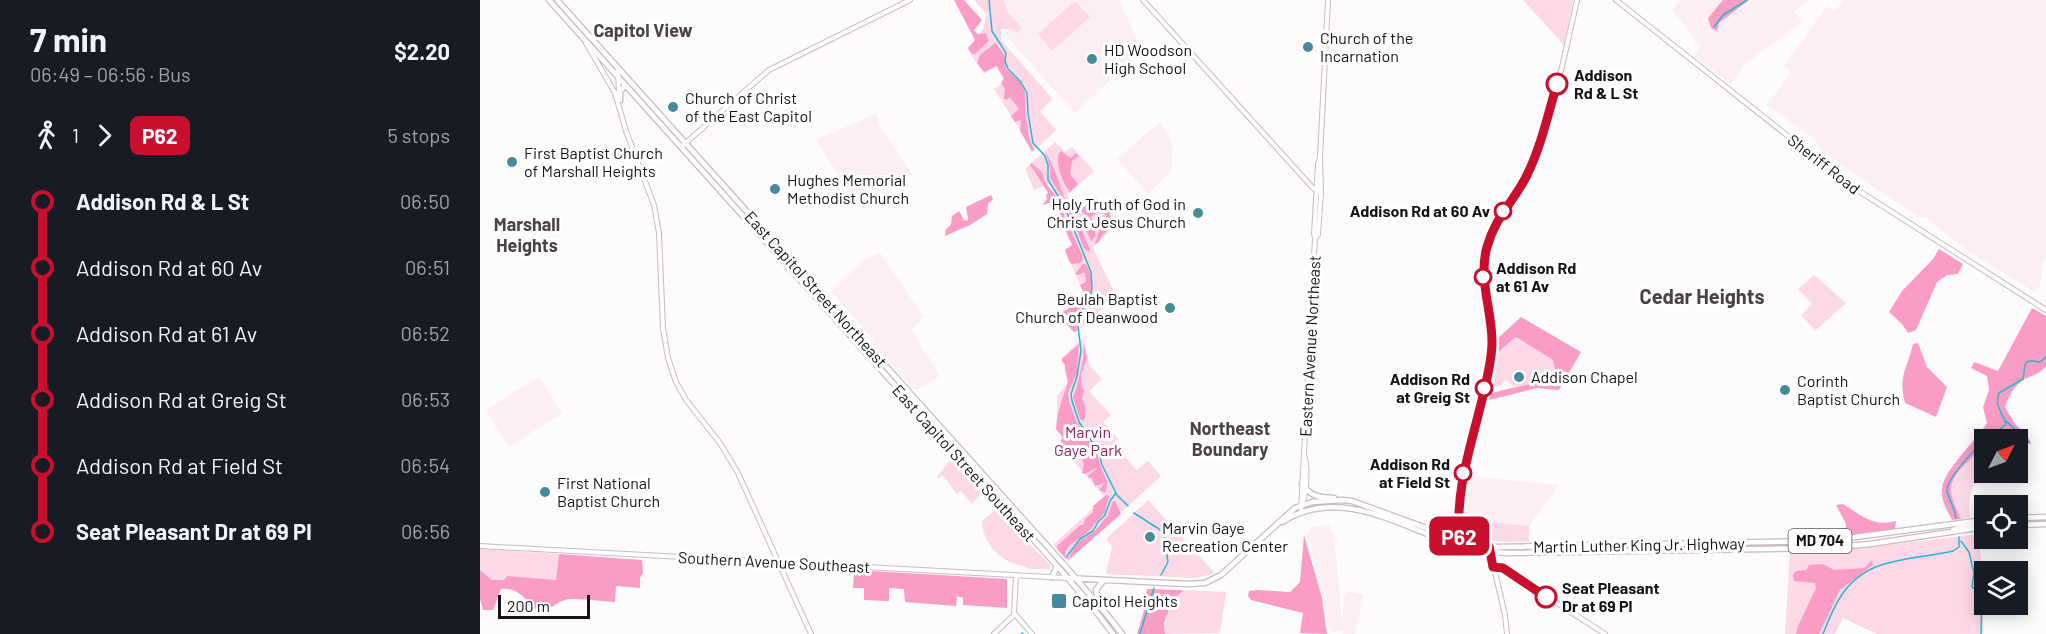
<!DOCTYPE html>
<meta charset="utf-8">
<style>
body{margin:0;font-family:Barlow,sans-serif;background:#242831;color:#f1f3f6;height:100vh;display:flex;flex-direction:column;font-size:22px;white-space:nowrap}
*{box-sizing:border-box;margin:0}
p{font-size:20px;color:#9ea1a6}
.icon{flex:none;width:33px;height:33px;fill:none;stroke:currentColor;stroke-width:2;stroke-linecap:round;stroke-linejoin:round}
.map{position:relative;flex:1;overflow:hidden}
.side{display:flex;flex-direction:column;background:#171b24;width:480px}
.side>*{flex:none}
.badge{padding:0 12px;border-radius:9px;font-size:21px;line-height:39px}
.needle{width:39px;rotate:48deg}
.tools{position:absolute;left:1494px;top:429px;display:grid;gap:12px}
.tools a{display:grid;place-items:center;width:54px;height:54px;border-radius:0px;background:#171b24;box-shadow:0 3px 15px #0003;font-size:30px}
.scale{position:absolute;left:18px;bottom:15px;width:92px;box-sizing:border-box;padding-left:6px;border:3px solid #171214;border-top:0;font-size:16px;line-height:21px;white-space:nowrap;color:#171214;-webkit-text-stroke:4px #fff;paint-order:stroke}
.map>.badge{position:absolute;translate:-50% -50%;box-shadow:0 0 0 3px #fff}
.legs{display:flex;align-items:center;gap:9px;height:66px;padding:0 30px;font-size:20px}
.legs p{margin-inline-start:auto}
.summary{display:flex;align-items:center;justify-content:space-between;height:102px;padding:0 30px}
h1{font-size:33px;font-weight:700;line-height:45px}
ul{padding:0 30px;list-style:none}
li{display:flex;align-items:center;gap:21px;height:66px;font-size:22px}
li i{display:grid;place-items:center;width:9px;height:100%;margin:0 8px;background:currentColor}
li i::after{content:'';width:15px;height:15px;margin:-8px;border:4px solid;border-radius:50%;background:#171b24}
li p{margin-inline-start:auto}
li:first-child i{background:linear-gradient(#0000 50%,currentColor 0)}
li:last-child i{background:linear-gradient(currentColor 50%,#0000 0)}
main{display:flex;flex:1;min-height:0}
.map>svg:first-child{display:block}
</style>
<main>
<section class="side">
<div class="summary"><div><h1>7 min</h1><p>06:49 – 06:56 · Bus</p></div><b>$2.20</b></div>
<div class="legs"><svg class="icon" aria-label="walk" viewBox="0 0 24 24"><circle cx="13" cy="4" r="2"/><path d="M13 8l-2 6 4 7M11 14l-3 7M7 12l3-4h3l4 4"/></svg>1<svg class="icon" aria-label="forward" viewBox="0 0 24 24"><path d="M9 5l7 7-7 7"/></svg><b class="badge" style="background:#c8102e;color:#fff">P62</b><p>5 stops</p></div>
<ul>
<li><i style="color:#c8102e"></i><b>Addison Rd &amp; L St</b><p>06:50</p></li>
<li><i style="color:#c8102e"></i><span>Addison Rd at 60 Av</span><p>06:51</p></li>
<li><i style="color:#c8102e"></i><span>Addison Rd at 61 Av</span><p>06:52</p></li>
<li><i style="color:#c8102e"></i><span>Addison Rd at Greig St</span><p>06:53</p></li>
<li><i style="color:#c8102e"></i><span>Addison Rd at Field St</span><p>06:54</p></li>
<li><i style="color:#c8102e"></i><b>Seat Pleasant Dr at 69 Pl</b><p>06:56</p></li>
</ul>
</section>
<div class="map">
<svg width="1566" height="634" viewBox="0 0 1566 634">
<rect width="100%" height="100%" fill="#fefbfc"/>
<!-- built -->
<path fill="#fceef3" d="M524,0H639L662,51L595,113L528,38L525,29H530Z
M1202,0H1243L1229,18L1239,23L1269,0H1329L1314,11L1322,22L1265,64L1251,84L1213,55L1221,47L1192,9Z
M1364,0H1566V258L1562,264V278L1559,287L1554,292L1486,250L1445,217H1440L1406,196L1341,151L1335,139L1287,105L1311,72L1304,66L1347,6L1355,11Z
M395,114L403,131L432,174L376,202L336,140Z
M680,122L693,146L691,171L668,194L637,159Z
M400,253L444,317L431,330L460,376L441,388L433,389L392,343L394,340L351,291L384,260Z
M59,377L82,413L29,447L6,410Z
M990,476L1035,481L1079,485L1049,526L1011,522L1008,541L1000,540L986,537L982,532L984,491L986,479Z
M849,525L852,532L856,555L862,624L865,595L868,591L884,595L875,634H863L862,630L853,632L848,625L839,576L827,534L832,527Z"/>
<!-- green -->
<path fill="#fdd8e7" d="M494,0H524L527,11L542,28L537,33L530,29H521V40L571,97L572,100L560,111L576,130L553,152H551L543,134L514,89L525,82L516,66L504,74L487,48C500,39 505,29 506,14Z
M1043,0H1093L1084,45Z
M595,1L610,17L572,51L558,34Z
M575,142L585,152L592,147L614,171L587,196L606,215L619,205L636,224L613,248L636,296L595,333L578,315L606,297L587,255L599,249L569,184L554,190L545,169Z
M1334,275L1366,303L1335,331L1321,315L1332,304L1318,289Z
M1036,337L1073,360L1076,374L1072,379L1050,385L1033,386L1026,380L1021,385L1009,388L1017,353Z
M603,338L610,366L622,379L609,391L631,415L623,422L638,439L633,444L657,470L668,461L681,476L588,561L573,545L625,497L587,454L577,424V396L590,380L589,366L581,358Z
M1504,447V469C1492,482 1487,499 1490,517L1481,519C1478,511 1472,501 1471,492C1469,474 1493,458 1504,447Z
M473,456L504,490L492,504L481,491L477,494L462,475L459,479L457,477Z
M668,500L734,572L733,574L715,578L626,574L632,546L626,539Z
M515,510L559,554H560L571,566L570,569H548L547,567C522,563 504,547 502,521Z
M1011,522L1049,526V542L1008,541Z
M1498,534L1504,582L1503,634H1397L1363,618L1355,634H1305L1310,552L1391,547Z
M0,549L79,554L76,580L27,576L24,580H12L0,570Z
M701,590L746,592L740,633L685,634C685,622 686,612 692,601C695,596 700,596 703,591Z"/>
<!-- forest -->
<path fill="#f99dc6" d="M474,0H484L502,20L494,30L498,34L506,33L509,41L495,54H492L488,48L495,40Z
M1243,0H1269L1239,23L1237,31L1231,28L1228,18Z
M515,43L524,54L526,69L540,82L545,92V113L549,137L554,150L552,151L540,131L541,120L535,122L531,116L539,109L530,97L526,100L524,98L525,89L521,83L524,78L517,66L504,72L497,63L500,55Z
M565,150L577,176L584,197L594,212L610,249L609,252L604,248L585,202L570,178V167Z
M581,151L591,158L596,153L599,156L592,161L590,174L598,184L590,192C583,183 575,165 579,153Z
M551,163L562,172L565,182L575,195L602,255L603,260L600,263L592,264L589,261L585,250L592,245L584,227L586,220L580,222L578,217L580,214L579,209L571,207L574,202L562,205L567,199L566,195L568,193C562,183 557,174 550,165Z
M511,195L513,199L508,204L507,214L490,225L465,236L466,229L471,225L472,216L479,211L484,220L487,221L488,218L486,207Z
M612,197H615L623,203L626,202C629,211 635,222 627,231C623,235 621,236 619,242L615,244L619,231L617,225L625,220L626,216L622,210L611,217L616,236L611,241L603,223L605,214L598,209L604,207Z
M1459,249L1483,264L1478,274L1467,275L1457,282L1436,330L1428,333L1422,324L1409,312L1422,291L1453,259Z
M603,264H606C617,285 610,299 595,315L597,331L594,332L580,317L583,312L606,297L600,285L606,282L605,272L598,275L595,274Z
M1552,308L1566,316V366C1560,374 1553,375 1545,379C1534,385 1529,396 1525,407L1535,424L1547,435L1550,441L1547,445L1530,433L1517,439L1504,440V447C1493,458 1469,474 1471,492C1472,501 1478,511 1481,519L1472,520C1467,510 1461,501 1462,489C1463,470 1497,440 1507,423L1503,407L1509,390L1507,376L1491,368L1494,362L1518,371Z
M1041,317L1101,352L1079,390L1057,388L1009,400V394C1030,387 1051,385 1072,379L1076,374L1073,360L1036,337L1017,353L1016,340Z
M1438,343L1447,367L1467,387L1456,417L1425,403C1418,375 1427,370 1433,344Z
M599,344L597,372L588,393L589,401L596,421L617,452L621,467L627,482L626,492H623L619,490L625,483L615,486L612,478L607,477L618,467L605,474L602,473L604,464L599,452L582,451L581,440L583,437L576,429C577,412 582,400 587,385C589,378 584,371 585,365L581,360Z
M604,344L607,358L601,374L602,388L604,390L602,399C606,405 607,416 603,421L600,419L593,397L596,390L603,360Z
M626,495L629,496L625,512L608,532L590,545L585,552V556L589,557L594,548L601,540L614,532L628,515L633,501H635L641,514L592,557L586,559L577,549V546L599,526L604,524L605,519L613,512V506Z
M1363,504C1383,516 1392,527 1416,521L1415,529L1359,536L1358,529L1366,528V524L1356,505Z
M824,535L842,598L847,634L820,633L823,613L771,600L768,596L769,591L777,590L810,592L820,582Z
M79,554L162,560L163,573L160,578V588L136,586L135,602C125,602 94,597 85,600C70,604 71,617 49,606C46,595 33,587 21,589L13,610H3L0,599V570L12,580H24L27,576L76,580Z
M1391,561L1394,564L1360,590L1339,634H1316L1318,626L1336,588L1335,583L1314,581L1313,574L1316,571L1326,570L1329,565L1343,564L1354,570L1384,568Z
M374,570L527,579V608L483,605V598L477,596L476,606L425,602L424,589L409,588V601L384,600V588H373Z
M667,589L701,590L703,591L692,601L684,623L685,634H657L663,614Z"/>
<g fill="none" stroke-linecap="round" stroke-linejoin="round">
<!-- stream -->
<path stroke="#29b7d4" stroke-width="1.5" d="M509,0L512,31L526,53L525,61L528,69L541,82L547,93L548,113L553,143L565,156L568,165V180L584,205L611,272L612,287L610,299L597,317L601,351L597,376L591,394L592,401L599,422L619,452L622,465L637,495L648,506
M1234,27L1243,15L1267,0
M1526,421L1550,443
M1508,440L1526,424C1523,412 1514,407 1519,393L1543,379C1546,365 1541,358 1560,362L1566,357
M654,513L679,529L684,535L688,562L681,575
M1476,518C1475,508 1469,500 1467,491C1466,480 1495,448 1504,442
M1481,541L1489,552L1494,573L1492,587L1502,593L1501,634
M587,556L600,539L613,531L618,522L625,515L630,501L636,493
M541,634L543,633
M660,634L674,588
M1343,634C1348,621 1353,608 1361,596C1388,555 1431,561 1473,551L1479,547V537"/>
<defs>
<path id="secondary" d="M663,0L833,188L841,193
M1136,0L1371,186L1566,310
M106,43L135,93L146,131L174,205L179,233L183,328L188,358L196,382L206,400L240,443L258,473L331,634
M138,69L139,97
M201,147L289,70L430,0
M835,238L838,235L841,193L840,158
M821,505C827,497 828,465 824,455
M821,512L835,238L834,234L838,164L840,157L848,0
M977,545L978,505L981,482L1011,358L1012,337L1003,282L1006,249L1019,217L1041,187L1051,166L1082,67L1097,0
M0,546L587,578
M1009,546L1025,615L1027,634
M1013,567L1023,568L1125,634
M536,575L534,613L552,634
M514,634L535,614"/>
<path id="primary" d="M69,0L571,559L611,605L633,634
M77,0L587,568L628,616L642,634
M140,100V92L145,85
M822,484C831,497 839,497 854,498
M1538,518L1566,517
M802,522C860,485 921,527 977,545C993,550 1010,552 1027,553L1343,548L1390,544L1504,527
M1538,525L1566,524
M1473,530L1480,528L1504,524
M572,577L576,569V565
M587,578L707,584L725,583L741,575L815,508L832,502L863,500L872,501L971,537L1016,547L1345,541L1504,520
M618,602L616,590L623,581"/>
</defs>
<!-- secondary casing -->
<use href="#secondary" stroke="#cabbc1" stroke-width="6"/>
<!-- primary casing -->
<use href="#primary" stroke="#cabbc1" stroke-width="7"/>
<!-- secondary -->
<use href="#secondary" stroke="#fff" stroke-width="4"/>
<!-- primary -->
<use href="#primary" stroke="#fff" stroke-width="4.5"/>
</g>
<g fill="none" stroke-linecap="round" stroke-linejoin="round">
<defs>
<path id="line-1" d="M1066,597L1023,568L1013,567L1009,546L979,539C976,488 990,449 1002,400C1006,381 1012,362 1012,342C1012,309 998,280 1007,247C1016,215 1034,202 1047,175C1061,147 1068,114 1077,84"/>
</defs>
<!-- line-1 casing -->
<use href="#line-1" stroke="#fff" stroke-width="14"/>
<!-- line-1 -->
<use href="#line-1" stroke="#c8102e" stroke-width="9"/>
</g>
<!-- markers -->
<g fill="#478a9a" stroke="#fff" stroke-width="2">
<circle cx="828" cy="47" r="6"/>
<circle cx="612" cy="59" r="6"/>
<circle cx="193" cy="107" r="6"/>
<circle cx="32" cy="162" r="6"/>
<circle cx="295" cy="189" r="6"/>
<circle cx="718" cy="213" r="6"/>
<circle cx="690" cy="308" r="6"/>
<circle cx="1039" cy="377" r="6"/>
<circle cx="1305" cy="390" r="6"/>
<circle cx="65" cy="492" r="6"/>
<circle cx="670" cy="537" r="6"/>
<rect x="571" y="593" width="16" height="16" rx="3"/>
</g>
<g fill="#fff" stroke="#c8102e" stroke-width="3">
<circle cx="1077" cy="84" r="10"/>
<circle cx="1023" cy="211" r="8"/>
<circle cx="1003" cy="277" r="8"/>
<circle cx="1004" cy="388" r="8"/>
<circle cx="983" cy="473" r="8"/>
<circle cx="1066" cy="597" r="10"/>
</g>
<g text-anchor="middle" stroke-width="6" stroke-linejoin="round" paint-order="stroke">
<!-- shield labels -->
<rect fill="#fff" stroke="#5d595a" stroke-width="1.5" x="1308.5" y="529" width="63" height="24" rx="4.5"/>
<g font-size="15" font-weight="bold" fill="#171214">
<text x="1340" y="546">MD 704</text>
</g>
<!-- poi labels -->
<g font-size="16" fill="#171214" stroke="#fff" text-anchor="start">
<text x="840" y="44">Church of the<tspan x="840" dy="18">Incarnation</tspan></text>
<text x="624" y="56">HD Woodson<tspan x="624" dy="18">High School</tspan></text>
<text x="205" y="104">Church of Christ<tspan x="205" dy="18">of the East Capitol</tspan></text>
<text x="44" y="159">First Baptist Church<tspan x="44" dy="18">of Marshall Heights</tspan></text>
<text x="307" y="186">Hughes Memorial<tspan x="307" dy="18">Methodist Church</tspan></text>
<text x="706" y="210" text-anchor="end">Holy Truth of God in<tspan x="706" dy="18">Christ Jesus Church</tspan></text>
<text x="678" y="305" text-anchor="end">Beulah Baptist<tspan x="678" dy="18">Church of Deanwood</tspan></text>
<text x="1051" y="383">Addison Chapel</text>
<text x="1317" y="387">Corinth<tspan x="1317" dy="18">Baptist Church</tspan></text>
<text x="77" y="489">First National<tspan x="77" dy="18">Baptist Church</tspan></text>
<text x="682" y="534">Marvin Gaye<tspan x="682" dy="18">Recreation Center</tspan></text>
<text x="592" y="607">Capitol Heights</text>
</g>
<!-- stop labels -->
<g font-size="16" font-weight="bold" fill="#171214" stroke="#fff" text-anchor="start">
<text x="1094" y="81">Addison<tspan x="1094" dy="18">Rd &amp; L St</tspan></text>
<text x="1010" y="217" text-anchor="end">Addison Rd at 60 Av</text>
<text x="1016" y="274">Addison Rd<tspan x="1016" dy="18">at 61 Av</tspan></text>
<text x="990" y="385" text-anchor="end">Addison Rd<tspan x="990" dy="18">at Greig St</tspan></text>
<text x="970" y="470" text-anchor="end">Addison Rd<tspan x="970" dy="18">at Field St</tspan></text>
<text x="1082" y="594">Seat Pleasant<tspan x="1082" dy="18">Dr at 69 Pl</tspan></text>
</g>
<!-- street labels -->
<g font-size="16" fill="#171214" stroke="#fff">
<text transform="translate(1344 164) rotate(38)" y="6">Sheriff Road</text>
<text transform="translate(336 289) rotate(48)" y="6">East Capitol Street Northeast</text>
<text transform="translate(830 346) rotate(-87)" y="6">Eastern Avenue Northeast</text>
<text transform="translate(484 463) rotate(48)" y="6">East Capitol Street Southeast</text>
<text transform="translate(1159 545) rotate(-1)" y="6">Martin Luther King Jr. Highway</text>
<text transform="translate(294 562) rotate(3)" y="6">Southern Avenue Southeast</text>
</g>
<!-- park labels -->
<g font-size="16" fill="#8b225b" stroke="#fff">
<text x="608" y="438">Marvin<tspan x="608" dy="18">Gaye Park</tspan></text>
</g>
<!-- neighbourhood labels -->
<g font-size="18" font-weight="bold" fill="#4e4146" stroke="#fff">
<text x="163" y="37">Capitol View</text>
<text x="47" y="231">Marshall<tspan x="47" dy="21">Heights</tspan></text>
<text x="750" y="435">Northeast<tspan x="750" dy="21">Boundary</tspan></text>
</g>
<!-- quarter labels -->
<g font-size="20" font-weight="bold" fill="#4e4146" stroke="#fff">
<text x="1222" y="304">Cedar Heights</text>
</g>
</g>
</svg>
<div class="tools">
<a><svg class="needle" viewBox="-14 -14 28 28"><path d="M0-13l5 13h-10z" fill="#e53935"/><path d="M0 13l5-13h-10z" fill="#9ea1a6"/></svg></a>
<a><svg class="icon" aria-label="locate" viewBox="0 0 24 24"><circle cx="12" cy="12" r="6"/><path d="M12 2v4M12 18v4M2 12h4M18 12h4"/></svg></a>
<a><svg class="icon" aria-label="layers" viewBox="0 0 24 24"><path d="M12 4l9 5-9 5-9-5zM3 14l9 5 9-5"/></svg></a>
</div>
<div class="scale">200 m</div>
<b class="badge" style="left:979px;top:536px;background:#c8102e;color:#fff">P62</b>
</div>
</main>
